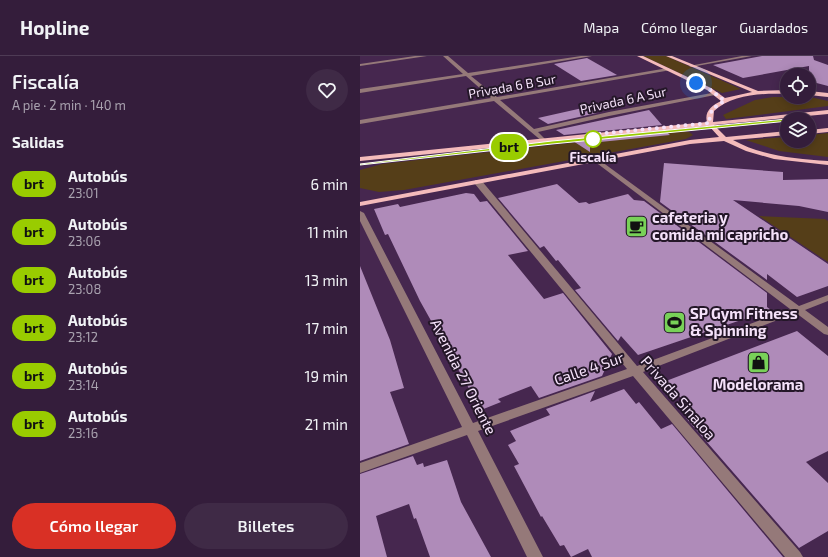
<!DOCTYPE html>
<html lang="es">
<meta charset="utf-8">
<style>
body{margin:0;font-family:"Exo 2",sans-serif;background:#3f2a46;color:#f1f3f6;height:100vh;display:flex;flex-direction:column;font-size:15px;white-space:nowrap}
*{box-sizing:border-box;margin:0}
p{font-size:13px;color:#a9a2af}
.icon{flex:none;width:22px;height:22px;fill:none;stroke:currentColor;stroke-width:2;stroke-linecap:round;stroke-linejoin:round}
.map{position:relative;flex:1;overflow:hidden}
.panel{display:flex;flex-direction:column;background:#341d3b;width:360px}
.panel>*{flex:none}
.badge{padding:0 8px;border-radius:13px;font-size:14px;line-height:26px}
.fabs{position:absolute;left:420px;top:12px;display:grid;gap:8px}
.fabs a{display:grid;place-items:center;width:36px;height:36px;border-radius:50%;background:#341d3b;box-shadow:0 2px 10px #0003,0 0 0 1px #4e3b55;font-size:20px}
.you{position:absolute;width:20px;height:20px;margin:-10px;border:3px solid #fff;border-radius:50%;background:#1a73e8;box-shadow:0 0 0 6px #1a73e833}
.map>.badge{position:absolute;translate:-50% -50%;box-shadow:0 0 0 2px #fff}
h2{padding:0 12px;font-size:15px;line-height:36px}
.round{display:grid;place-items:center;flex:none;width:42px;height:42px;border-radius:21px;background:#3f2a46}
.summary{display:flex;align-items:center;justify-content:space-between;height:68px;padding:0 12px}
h1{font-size:19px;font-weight:600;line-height:30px}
.action{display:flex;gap:8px;margin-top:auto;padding:8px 12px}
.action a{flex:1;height:46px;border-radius:24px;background:#d93025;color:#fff;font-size:16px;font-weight:600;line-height:46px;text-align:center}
.action a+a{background:#3f2a46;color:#f1f3f6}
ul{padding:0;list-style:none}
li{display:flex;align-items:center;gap:12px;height:48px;padding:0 12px}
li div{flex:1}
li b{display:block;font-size:15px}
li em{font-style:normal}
li .badge{min-width:44px;font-weight:700;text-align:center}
header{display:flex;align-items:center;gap:24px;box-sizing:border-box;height:56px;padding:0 20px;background:#341d3b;border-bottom:1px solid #4e3b55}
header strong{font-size:19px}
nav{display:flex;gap:22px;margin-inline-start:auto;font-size:14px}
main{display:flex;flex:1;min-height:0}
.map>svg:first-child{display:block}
</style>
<header>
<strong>Hopline</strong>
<nav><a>Mapa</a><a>Cómo llegar</a><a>Guardados</a></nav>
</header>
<main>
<section class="panel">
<div class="summary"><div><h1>Fiscalía</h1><p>A pie · 2 min · 140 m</p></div><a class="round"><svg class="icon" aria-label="heart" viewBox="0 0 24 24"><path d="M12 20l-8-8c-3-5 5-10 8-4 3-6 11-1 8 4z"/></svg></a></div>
<h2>Salidas</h2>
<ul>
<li><span class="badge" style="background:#9c0;color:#111">brt</span><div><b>Autobús</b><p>23:01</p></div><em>6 min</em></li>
<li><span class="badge" style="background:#9c0;color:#111">brt</span><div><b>Autobús</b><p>23:06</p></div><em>11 min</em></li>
<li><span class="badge" style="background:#9c0;color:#111">brt</span><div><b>Autobús</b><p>23:08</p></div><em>13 min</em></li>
<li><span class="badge" style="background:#9c0;color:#111">brt</span><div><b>Autobús</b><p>23:12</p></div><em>17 min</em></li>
<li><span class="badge" style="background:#9c0;color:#111">brt</span><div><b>Autobús</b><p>23:14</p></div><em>19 min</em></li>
<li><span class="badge" style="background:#9c0;color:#111">brt</span><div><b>Autobús</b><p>23:16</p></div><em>21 min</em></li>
</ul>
<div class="action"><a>Cómo llegar</a><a>Billetes</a></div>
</section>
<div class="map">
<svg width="468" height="501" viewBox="0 0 468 501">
<rect width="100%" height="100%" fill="#46274f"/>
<!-- green -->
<path fill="#553e18" d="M283,0H306L381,33L362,37Z
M413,41H450L468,45V50L366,63L363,59L395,44Z
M320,75L329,76L333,79L326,83L44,134L19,136L0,132V114L22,108Z
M468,77V101L419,95L386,84L427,81V85H449V79Z
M399,160L465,163L468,165V206Z"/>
<!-- building -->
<path fill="#af8bb9" d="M402,0H453L454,4L468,9V30L449,25V10L383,22L353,9Z
M227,2L257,19L221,25L194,8Z
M227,51L237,57L188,68L178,62Z
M289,54L302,69L204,79L196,74Z
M307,76L310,79L230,87V96L213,85Z
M304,107L423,116V124L468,123V156L439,150L373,144L468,208V230L437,241L407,218V224L300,146Z
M197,128L219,147L226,146L229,148L268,138L274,144L284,145L407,237V251L411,254L278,299L261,280L258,285L215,234L221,232L198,204L196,205L184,190L180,192L138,142Z
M106,137L114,138L120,146L127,145L168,195L148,199L184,243L203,237L252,298L242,320L179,342L171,330L138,343L141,346L121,354L60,245L28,178L25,179L14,153L38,148L40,151Z
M0,210L30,284L44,332L30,336L49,388L0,405Z
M437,275L468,300V395L446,406L468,427V475L439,492L326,362L335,358L306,325Z
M264,333L276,348L279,346L301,373L312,368L423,501H232L228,493L211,501L204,489L200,490L182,460L181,461L154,410L159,408L148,389L156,385L150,375L190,359L186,353L235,335L230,346Z
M53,400L57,409L63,407L64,411L87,404L101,446L131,501H70L56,462L54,463L49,448L16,460L27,501H0V418Z"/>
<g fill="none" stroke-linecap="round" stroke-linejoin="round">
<!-- minor -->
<path fill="#957979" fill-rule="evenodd" d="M55,0H67L0,10V8Z
M83,0H88L108,17L221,0H232L111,20L137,41L308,12L311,14L140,44L174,73L249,56L357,36L360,38L249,60L178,76L186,84L183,86L134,45L0,68V64L131,42L106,20L0,37V33L103,18Z
M382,0H392L331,11L329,10Z
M234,103H238L439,250L468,239V245L445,254L468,271V279L464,278L436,257L283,316L440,496L443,501H425L273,320L118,375L183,501H167L107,379L0,417V407L102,371L0,165V155L4,157L113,367L267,313L115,128V124H121L277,310L430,253L234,105Z"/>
<!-- major -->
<path fill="#f4bbbb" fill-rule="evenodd" d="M277,0H283L351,32L365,42L392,36L306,0H312L398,35L427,34V38C403,37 372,38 354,55L353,66L468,54V58L354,69L366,81L427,75V79L373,84C402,100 435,103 468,105V109L414,103L386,95L364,85L330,88L0,150V146L330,84L359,81L349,70L0,105V101L347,66C344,56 352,49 361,45L347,34Z
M449,35L468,37V41L449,39Z
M468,72V76L449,78V74Z"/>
</g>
<!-- line -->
<path fill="#9c0" stroke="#fff" d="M427,63L429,65L192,88L0,109V108L192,85Z"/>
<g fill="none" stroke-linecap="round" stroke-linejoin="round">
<!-- walk -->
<path stroke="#f5e2fa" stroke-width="4" stroke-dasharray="0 7.2" d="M233,83L226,79L350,67C348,55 355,50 365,45L349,33L336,27"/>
</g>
<!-- icons -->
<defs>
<symbol id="cafe-square" viewBox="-11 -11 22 22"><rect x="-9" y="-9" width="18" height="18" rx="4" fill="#78d158" stroke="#241728"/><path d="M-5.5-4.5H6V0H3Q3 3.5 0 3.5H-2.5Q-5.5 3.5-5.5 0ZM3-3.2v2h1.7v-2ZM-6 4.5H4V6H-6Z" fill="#111"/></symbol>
<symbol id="stadium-square" viewBox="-11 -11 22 22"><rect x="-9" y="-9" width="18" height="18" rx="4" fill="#78d158" stroke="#241728"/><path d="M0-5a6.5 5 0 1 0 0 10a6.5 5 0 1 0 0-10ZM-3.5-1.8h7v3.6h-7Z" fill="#111"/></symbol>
<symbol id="shop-square" viewBox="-11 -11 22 22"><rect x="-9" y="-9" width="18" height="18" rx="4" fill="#78d158" stroke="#241728"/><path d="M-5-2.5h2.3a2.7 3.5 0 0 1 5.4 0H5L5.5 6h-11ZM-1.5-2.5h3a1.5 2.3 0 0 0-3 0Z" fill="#111"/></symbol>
</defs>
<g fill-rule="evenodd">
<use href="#cafe-square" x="264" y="158" width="25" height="25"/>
<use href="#stadium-square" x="302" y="254" width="25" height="25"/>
<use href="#shop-square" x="386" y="294" width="25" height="25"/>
</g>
<!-- markers -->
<circle fill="#fff" stroke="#9c0" stroke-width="2" cx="233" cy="83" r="8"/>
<g text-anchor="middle" stroke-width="4" stroke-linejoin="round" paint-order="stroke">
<!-- far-street labels -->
<g font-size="13" fill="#f5e2fa" stroke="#241728">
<text transform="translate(152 30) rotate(-10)" y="5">Privada 6 B Sur</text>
<text transform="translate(263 44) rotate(-12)" y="5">Privada 6 A Sur</text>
</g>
<!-- far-stop labels -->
<g font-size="13" font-weight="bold" fill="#f5e2fa" stroke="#241728">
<text x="233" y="106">Fiscalía</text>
</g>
<!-- poi labels -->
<g font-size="15" font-weight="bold" fill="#f5e2fa" stroke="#241728" text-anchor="start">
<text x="292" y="167">cafeteria y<tspan x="292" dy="17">comida mi capricho</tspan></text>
<text x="330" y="263">SP Gym Fitness<tspan x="330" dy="17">&amp; Spinning</tspan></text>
<text x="398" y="334" text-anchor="middle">Modelorama</text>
</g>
<!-- street labels -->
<g font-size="15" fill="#f5e2fa" stroke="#241728">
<text transform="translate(229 313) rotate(-19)" y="5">Calle 4 Sur</text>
<text transform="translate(103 321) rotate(63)" y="5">Avenida 27 Oriente</text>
<text transform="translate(318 342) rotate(49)" y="5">Privada Sinaloa</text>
</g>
</g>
</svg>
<div class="fabs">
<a><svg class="icon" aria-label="locate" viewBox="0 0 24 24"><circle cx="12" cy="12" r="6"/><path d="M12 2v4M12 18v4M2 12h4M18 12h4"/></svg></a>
<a><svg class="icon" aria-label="layers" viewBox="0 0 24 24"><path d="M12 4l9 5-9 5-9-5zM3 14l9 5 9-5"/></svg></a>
</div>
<div class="you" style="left:336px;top:27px"></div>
<b class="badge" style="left:149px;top:91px;background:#9c0;color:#111">brt</b>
</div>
</main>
